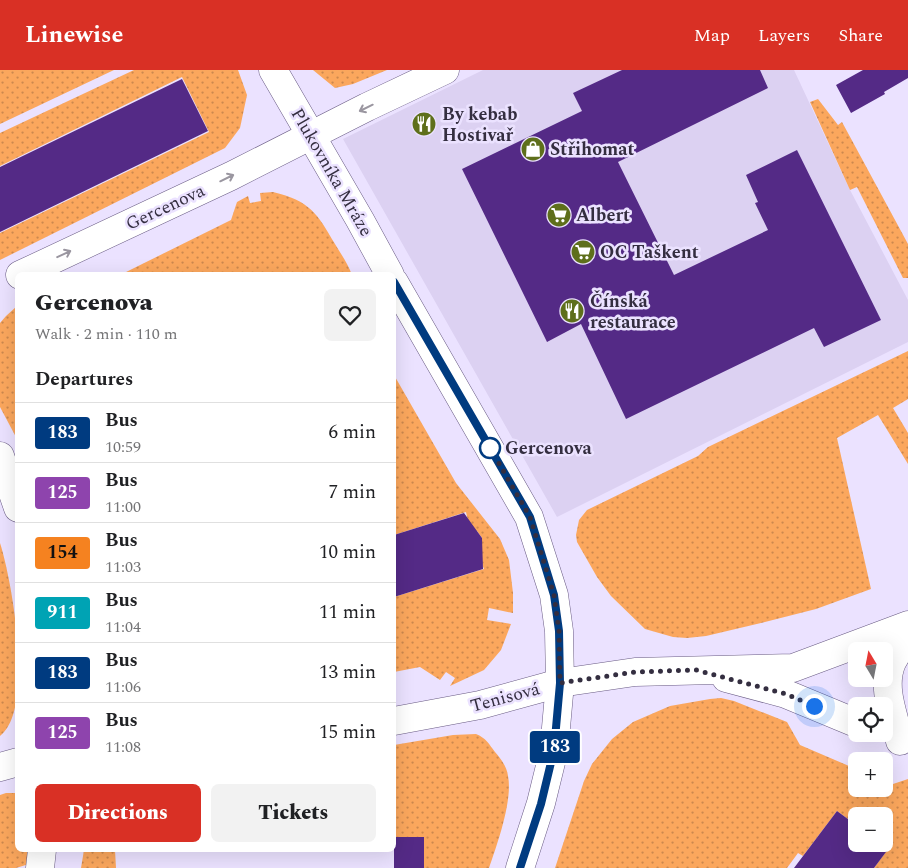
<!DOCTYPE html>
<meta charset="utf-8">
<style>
body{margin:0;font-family:Spectral,serif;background:#f2f2f2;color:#202124;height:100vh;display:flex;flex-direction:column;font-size:19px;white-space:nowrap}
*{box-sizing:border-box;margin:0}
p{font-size:16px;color:#757577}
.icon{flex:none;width:28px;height:28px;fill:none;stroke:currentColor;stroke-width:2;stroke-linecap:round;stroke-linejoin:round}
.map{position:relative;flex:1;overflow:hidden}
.drawer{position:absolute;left:15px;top:202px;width:381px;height:580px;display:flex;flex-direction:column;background:#fff;border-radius:8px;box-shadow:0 5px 20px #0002}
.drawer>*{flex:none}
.badge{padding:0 10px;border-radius:4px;font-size:18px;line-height:32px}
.needle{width:32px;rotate:350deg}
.controls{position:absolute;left:848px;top:572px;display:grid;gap:10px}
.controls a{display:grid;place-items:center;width:45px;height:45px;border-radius:8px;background:#fff;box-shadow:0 5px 20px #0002;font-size:25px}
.you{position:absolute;width:25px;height:25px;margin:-12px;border:4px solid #fff;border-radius:50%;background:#1a73e8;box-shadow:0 0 0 8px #1a73e833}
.map>.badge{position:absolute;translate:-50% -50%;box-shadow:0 0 0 2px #fff}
h2{padding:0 20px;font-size:19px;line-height:45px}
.round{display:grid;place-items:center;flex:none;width:52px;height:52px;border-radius:8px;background:#f2f2f2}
.summary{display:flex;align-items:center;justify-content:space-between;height:85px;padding:0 20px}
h1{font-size:24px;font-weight:800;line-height:38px}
.primary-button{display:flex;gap:10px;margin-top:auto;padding:10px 20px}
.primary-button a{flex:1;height:58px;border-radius:8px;background:#d93025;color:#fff;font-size:20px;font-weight:800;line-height:58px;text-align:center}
.primary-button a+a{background:#f2f2f2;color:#202124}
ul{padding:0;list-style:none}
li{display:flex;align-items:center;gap:15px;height:60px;padding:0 20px;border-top:1px solid #e0e0e0}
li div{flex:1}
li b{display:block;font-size:19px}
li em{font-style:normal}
li .badge{min-width:55px;font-weight:700;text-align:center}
header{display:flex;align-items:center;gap:30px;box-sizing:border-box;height:70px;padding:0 25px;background:#d93025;color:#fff}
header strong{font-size:24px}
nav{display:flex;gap:28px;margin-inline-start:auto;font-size:18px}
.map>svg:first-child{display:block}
</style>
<header>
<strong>Linewise</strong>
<nav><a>Map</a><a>Layers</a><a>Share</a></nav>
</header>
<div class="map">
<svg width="908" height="798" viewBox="0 0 908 798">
<defs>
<pattern id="grass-dots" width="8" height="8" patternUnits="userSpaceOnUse" patternTransform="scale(1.25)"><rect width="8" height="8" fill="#fba75d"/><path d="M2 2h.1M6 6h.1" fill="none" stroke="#cc884e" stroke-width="1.8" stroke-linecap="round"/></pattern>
</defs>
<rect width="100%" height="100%" fill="#ebe2ff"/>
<!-- built -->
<path fill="#dcd1f2" d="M483,0H794L850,120L908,230V272L557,447L343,69Z"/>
<!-- grass -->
<path fill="url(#grass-dots)" d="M0,0H114L0,54Z
M134,0H238L247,25L240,58L225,78L0,190V163L209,62L182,7L0,96V63Z
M313,0H387L353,14L335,18Z
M818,29L838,55L842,52L908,174V208H903L857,117L850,120L810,32Z
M273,122C310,131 317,143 335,174C341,184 348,194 352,205H120L231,150L237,132L248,126L250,133L261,131L260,123Z
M17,236V369L0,337V253L6,246Z
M908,281V329L893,338L908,363V394L878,345L837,368L871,519L816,539L761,553L706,566L687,568L673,567L645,559L611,526L597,507L577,472L576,465L579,450L587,440L698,386L708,377Z
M394,305L456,413L500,469L509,490L513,523V543L489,538L487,550L511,554L501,580L484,600L450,616L455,608L446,602L440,610L420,597L394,602V527L484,499L476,479L482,476V468L477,461L471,464L466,442L394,465Z
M0,473C12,510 35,640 0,666Z
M721,628L734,631L787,652L800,675L856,699V719H884V710L893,714L908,709V798H874L888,779L881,774H884V746H856V755L837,741L803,786L798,783L787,798H555L584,711L592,694L612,669L633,652L670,636L710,629Z
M476,664C486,668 489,674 495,682C501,689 507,697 508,706C513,730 497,775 489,798H424V767H394V675L453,665Z
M6,723H17L18,780H55V786L16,798H0V725Z
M84,780H115L116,798H81Z"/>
<!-- building -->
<path fill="#542a86" d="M622,0H760L768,18L618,92L674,205L768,160L755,133L758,132L746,105L797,80L881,250L824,277L814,258L626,349L581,254L547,272L462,99L582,41L573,23Z
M863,0H908V8L884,22L885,24L851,43L836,15Z
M182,9L208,61L0,162V97Z
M464,443L482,468L483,499L394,527V465Z
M837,741L856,755V774H892L874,798H794Z
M394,767H424V798H394Z"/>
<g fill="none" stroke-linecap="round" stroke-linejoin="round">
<defs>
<path id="minor" d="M20,205L231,106L367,37L445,0
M0,386L18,438
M726,608L786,624L856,653
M394,651L480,635L560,613L635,602L793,598L908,555
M900,671C894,646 881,617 892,592C897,583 903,574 908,564
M0,697L18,692
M40,798L42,780"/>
<path id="tertiary" d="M273,0L360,150L390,205
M394,212L529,447L554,525L559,561L560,613L554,680L541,733L520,798"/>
</defs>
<!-- minor casing -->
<use href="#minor" stroke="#695b84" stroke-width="29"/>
<!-- tertiary casing -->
<use href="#tertiary" stroke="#695b84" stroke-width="29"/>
<!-- minor -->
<use href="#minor" stroke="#fff" stroke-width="28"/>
<!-- tertiary -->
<use href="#tertiary" stroke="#fff" stroke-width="28"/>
</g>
<!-- one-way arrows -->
<defs><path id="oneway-shaft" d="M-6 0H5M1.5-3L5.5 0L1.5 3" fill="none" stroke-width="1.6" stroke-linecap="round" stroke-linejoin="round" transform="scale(1.25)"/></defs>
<g stroke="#9a96a0">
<use href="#oneway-shaft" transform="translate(366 38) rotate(154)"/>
<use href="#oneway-shaft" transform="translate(227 108) rotate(-26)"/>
<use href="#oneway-shaft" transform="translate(64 184) rotate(-25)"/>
</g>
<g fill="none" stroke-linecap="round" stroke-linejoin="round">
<defs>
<path id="line" d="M394,212L530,447L554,525L559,561L560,613L554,680L541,734L520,798"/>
</defs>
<!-- line casing -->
<use href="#line" stroke="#fff" stroke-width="11"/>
<!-- line -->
<use href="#line" stroke="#003b80" stroke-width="8"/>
<!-- walk -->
<path stroke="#342e40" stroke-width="5" stroke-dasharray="0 9" d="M490,378L530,447L554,525L559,561L560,613L635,602L696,600L786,624L814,636"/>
</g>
<!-- icons -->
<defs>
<symbol id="restaurant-disc" viewBox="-11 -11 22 22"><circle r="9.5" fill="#5e6f1b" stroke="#ebe2ff"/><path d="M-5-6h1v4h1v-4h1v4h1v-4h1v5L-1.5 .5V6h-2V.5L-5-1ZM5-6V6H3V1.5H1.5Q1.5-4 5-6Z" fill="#fff"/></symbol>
<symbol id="shop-disc" viewBox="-11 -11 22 22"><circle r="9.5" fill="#5e6f1b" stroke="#ebe2ff"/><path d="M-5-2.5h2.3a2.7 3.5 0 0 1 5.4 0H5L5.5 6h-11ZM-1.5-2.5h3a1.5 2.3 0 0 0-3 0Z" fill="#fff"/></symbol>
<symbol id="supermarket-disc" viewBox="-11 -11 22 22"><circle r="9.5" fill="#5e6f1b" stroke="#ebe2ff"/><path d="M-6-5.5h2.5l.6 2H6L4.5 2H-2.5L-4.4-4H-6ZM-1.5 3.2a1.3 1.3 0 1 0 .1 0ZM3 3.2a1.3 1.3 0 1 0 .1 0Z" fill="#fff"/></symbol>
</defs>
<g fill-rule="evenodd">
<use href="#restaurant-disc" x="410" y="40" width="28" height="28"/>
<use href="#shop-disc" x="519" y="65" width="28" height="28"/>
<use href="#supermarket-disc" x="545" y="131" width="28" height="28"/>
<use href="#supermarket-disc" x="569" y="168" width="28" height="28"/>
<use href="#restaurant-disc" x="558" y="227" width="28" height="28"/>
</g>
<!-- markers -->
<circle fill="#fff" stroke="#003b80" stroke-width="2.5" cx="490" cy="378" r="10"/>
<g text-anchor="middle" stroke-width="5" stroke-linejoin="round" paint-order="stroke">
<!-- poi labels -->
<g font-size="18" font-weight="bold" fill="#342e40" stroke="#ebe2ff" text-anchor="start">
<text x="442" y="50">By kebab<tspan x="442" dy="21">Hostivař</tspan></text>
<text x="550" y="85">Střihomat</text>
<text x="576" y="151">Albert</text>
<text x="600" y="188">OC Taškent</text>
<text x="590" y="237">Čínská<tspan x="590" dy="21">restaurace</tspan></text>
</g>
<!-- street labels -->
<g font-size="18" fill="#342e40" stroke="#ebe2ff">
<text transform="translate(332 102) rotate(60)" y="6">Plukovníka Mráze</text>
<text transform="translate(165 137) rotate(-25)" y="6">Gercenova</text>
<text transform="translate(505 627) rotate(-15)" y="6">Tenisová</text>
</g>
<!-- stop labels -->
<g font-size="18" font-weight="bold" fill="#342e40" stroke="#ebe2ff" text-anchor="start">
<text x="505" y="384">Gercenova</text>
</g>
</g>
</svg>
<div class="controls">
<a><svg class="needle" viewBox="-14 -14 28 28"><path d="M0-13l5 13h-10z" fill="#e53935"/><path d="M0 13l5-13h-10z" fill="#757577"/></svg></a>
<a><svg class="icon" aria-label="locate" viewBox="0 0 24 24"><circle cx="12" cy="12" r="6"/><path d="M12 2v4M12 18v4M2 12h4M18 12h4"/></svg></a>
<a>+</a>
<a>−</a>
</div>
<div class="you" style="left:814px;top:636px"></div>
<b class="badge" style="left:555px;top:677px;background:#003b80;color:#fff">183</b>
<section class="drawer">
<div class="summary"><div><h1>Gercenova</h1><p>Walk · 2 min · 110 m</p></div><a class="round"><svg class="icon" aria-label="heart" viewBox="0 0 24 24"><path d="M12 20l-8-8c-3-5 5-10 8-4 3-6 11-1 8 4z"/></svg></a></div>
<h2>Departures</h2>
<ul>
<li><span class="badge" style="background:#003b80;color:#fff">183</span><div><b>Bus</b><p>10:59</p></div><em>6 min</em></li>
<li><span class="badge" style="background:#8e44ad;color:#fff">125</span><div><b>Bus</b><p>11:00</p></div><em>7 min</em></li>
<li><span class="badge" style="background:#f58220;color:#111">154</span><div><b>Bus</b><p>11:03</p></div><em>10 min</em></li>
<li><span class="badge" style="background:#00a3b4;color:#fff">911</span><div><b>Bus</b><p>11:04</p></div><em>11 min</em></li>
<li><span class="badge" style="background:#003b80;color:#fff">183</span><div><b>Bus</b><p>11:06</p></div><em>13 min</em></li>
<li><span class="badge" style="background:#8e44ad;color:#fff">125</span><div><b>Bus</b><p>11:08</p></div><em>15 min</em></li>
</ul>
<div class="primary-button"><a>Directions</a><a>Tickets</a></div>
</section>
</div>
